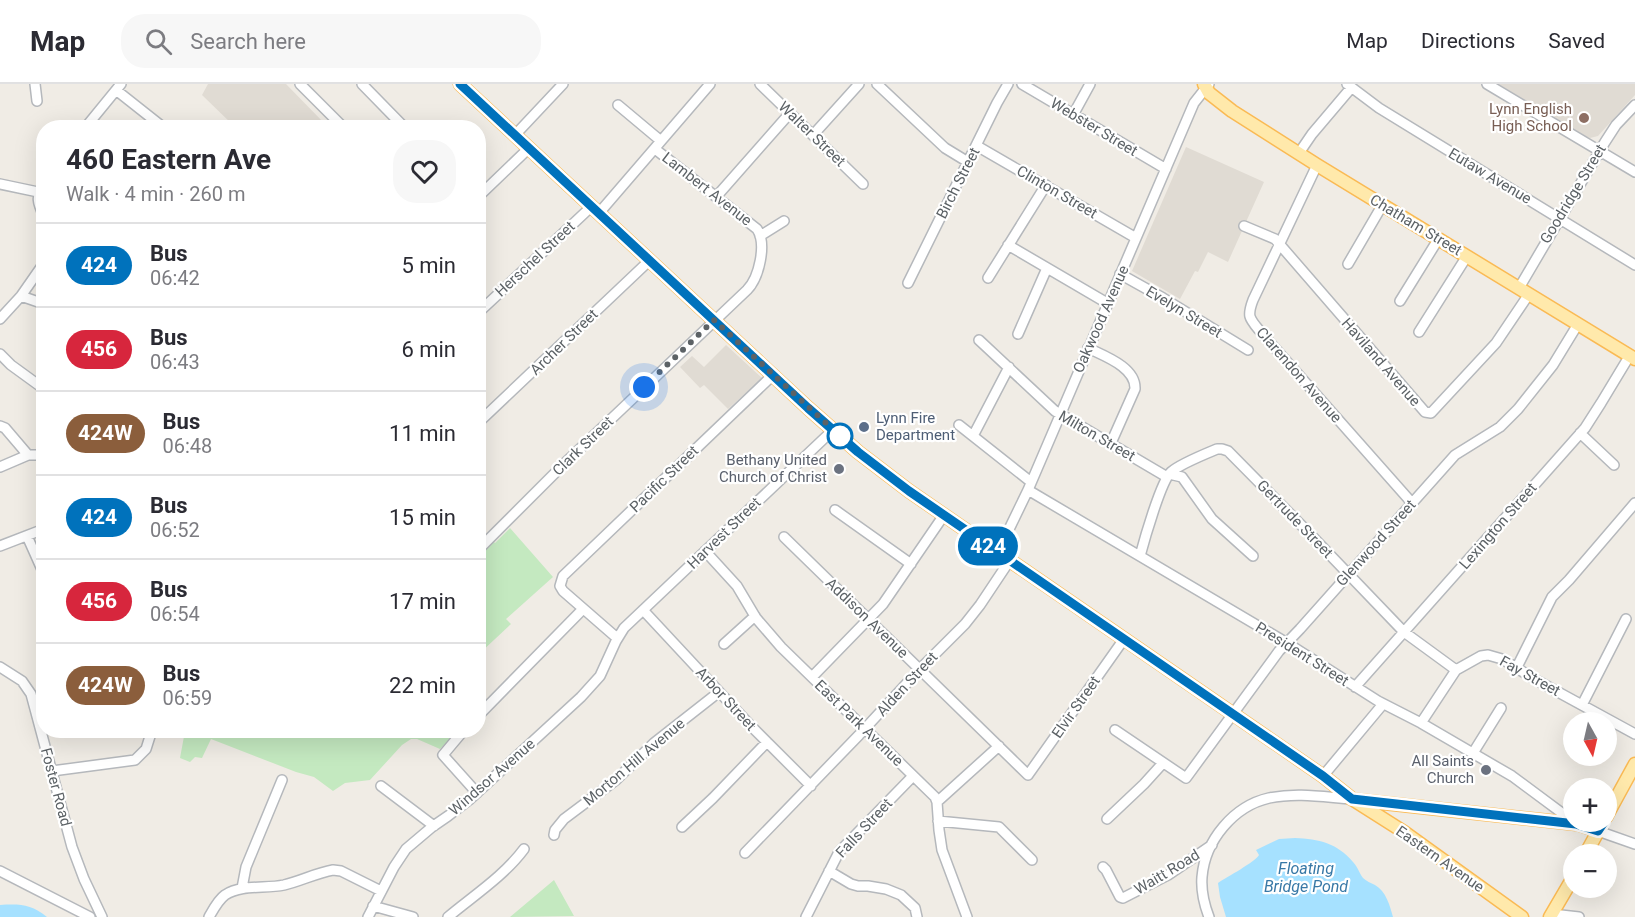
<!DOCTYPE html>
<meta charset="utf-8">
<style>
body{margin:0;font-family:Roboto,sans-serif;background:#f7f7f7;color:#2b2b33;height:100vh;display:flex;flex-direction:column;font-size:22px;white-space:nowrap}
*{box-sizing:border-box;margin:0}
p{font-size:20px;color:#7c7c81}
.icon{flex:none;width:33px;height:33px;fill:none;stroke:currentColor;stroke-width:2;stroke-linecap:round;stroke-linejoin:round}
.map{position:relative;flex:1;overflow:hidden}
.details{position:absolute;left:36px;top:36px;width:450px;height:618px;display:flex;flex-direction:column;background:#fff;border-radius:24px;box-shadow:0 6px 24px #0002}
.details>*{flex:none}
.badge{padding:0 12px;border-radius:20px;font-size:21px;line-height:39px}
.needle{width:39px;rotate:172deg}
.tools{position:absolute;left:1563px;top:628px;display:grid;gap:12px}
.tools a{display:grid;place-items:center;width:54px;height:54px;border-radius:50%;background:#fff;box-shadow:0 6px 24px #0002;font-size:30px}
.you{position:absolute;width:30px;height:30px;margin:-15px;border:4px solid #fff;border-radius:50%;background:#1a73e8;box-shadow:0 0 0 9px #1a73e833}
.map>.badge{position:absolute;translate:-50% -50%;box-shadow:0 0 0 3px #fff}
.round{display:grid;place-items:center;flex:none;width:63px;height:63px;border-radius:24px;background:#f7f7f7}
.headline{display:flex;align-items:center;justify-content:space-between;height:102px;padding:0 30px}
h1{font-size:28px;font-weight:700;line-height:45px}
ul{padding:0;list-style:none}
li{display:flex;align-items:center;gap:18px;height:84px;padding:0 30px;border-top:2px solid #e1e1e2}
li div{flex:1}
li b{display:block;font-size:22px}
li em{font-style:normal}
li .badge{min-width:66px;font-weight:700;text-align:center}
header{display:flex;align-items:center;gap:36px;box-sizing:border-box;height:84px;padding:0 30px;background:#fff;border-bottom:2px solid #e1e1e2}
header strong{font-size:28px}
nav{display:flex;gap:33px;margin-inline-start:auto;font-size:21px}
.search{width:420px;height:54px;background:#f7f7f7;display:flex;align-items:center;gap:15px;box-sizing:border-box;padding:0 21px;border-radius:24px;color:#7c7c81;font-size:22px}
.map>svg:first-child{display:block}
</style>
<header>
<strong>Map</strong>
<div class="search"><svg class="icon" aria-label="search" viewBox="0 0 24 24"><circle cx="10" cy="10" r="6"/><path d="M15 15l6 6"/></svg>Search here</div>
<nav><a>Map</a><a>Directions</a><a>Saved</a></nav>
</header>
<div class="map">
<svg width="1635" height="833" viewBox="0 0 1635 833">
<rect width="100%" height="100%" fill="#f0ece5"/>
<!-- education -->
<path fill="#e0dbd3" d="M208,0H286L326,41L324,44L235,43L202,11Z
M1498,0H1635V11L1598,52L1590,54L1584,52Z
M1186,63L1264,98L1228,178L1208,168L1198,188L1195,187L1180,215L1132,187Z
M726,261L762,294L728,325L704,301L700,304L680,283L692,272L704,283Z"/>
<!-- green -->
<path fill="#c4e9c0" d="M478,443L495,459L510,444L553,493L506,535L511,540L479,570Z
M185,647V646L457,647L440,665L417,655H411L402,661L370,696L345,699L333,707L314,693L296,688L211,655L202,674L195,673L190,678L180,674Z
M554,796L574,832L510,833Z"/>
<!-- water -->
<path fill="#a6e1ff" d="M1295,754C1319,755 1337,759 1353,778C1358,783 1359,789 1363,794C1366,797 1371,799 1375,801C1386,807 1390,822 1393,833H1226L1220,813L1218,799C1227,793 1255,778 1259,771L1256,766L1279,755Z
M0,821C20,820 31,820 47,833H0Z"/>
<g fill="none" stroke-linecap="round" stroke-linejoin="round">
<defs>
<path id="minor" d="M35,0L37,17
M300,0L344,44
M362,0L405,44
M760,0L863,100
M877,0L945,64L968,78
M1022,0L1166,85
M1347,0L1379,24L1635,181
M1487,0L1635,88
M116,6L164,44
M618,21L661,57
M1073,31L1090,0
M85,44L121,0
M515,51L563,0
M813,51L859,0
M977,62L1136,154
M1299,69L1312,50L1351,4
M1317,81L1253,216C1247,232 1249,234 1259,246L1412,419
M0,100L38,108
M44,100C35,112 38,120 44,132
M478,113L529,64
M716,113L790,29
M599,129L710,0
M1244,142L1275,155L1425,328L1431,329L1496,259L1529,210
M760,152L784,137
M1008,161L1107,219
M1348,180L1383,120
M1120,190L1163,214L1248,266
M988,194L1046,101
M908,199L997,19L1008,0
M1519,204L1605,58L1616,41L1635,21
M21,212L44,220
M1400,217L1439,154
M478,229L592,122
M0,235L21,212L44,179
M1419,248L1467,172
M1018,250L1047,184
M979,256L1055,327L1167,393
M1088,264C1104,272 1136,283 1135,305L1111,359
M0,270L11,281L44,305
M478,339L650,176
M959,341L1031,398
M0,342L5,344L28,371
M1580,349L1614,381
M973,352L1009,283
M0,383L28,371H44
M1169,390L1182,393L1212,435L1253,472
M1028,406L1287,559L1378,617L1421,639L1512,692L1574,738
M835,426L911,480
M27,452L44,490
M784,453L1028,691L1124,555
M0,462L44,445
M478,462H482L568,376L747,206C759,194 767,160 757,145L655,65
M705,467L737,502L756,534L781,563L935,713L937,718L939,746L942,766L967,833
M998,468L1028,406L1194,19L1209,0
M1140,472C1144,457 1161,397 1171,388C1180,380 1205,370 1217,365H1222L1228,367L1308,448L1404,548L1456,586L1421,639
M643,526L751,642L811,702
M617,554L563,507L560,502L563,492L773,291
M724,560L755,532
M0,583L22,597L31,610L72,763L84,795L102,833
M1517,583L1552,513L1569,496L1635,419
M1456,586L1481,572L1488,571L1502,575L1536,596L1635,650
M812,593L883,520L944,431
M1355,603L1585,344L1601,319L1630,271
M1582,621L1626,535
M478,632L583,525
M464,646L443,671L477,709
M1115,646L1186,694L1279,567L1300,545L1455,371L1500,343L1518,325L1553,281L1578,240
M1473,669L1501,624
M52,687L135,676L146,665L152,646
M1323,692L1383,620
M381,702L434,742
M937,718L999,662
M1107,735L1144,700L1163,679
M938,737L999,743L1032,776
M682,743L713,714L767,658
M1598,747L1635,760
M554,751L555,746L564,735L616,696L654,659L719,608
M745,769L859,651L920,585L965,540L980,521L1010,476
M1103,783L1106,786L1120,813L1123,814L1168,791L1212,761
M0,787L90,833
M829,787L851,800L858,802H868L886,805L901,811L915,824L917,833
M242,804L246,783L282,696
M373,822L413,833
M1552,830L1579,833
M209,833C213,826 218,816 225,811C242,800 265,805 284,801C301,797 316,789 333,786L341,787L381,807
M368,833L394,783L406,765L432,743L448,732L469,716L581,613L600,592L616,557L624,544L833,346
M448,833C473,812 504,792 524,765
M806,833L839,768L913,692
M1209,833C1204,820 1201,806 1202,793C1205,756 1234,722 1269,714C1297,708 1324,713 1352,715"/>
<path id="major" d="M460,0L808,324L858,368L909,407L1323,692L1352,715L1404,748L1522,833
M1204,0L1209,9L1232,27L1317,81L1635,275
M1356,716L1577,740L1598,747
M1606,733L1635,680
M1585,771L1601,742
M1550,833L1574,792"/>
</defs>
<!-- minor casing -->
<use href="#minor" stroke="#b5b8bc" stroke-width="12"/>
<!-- major casing -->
<use href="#major" stroke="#faba54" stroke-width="15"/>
<!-- minor -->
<use href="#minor" stroke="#fff" stroke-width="9"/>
<!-- major -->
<use href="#major" stroke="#ffe9ab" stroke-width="12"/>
</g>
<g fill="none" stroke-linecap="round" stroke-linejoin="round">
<defs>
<path id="line" d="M460,0L808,324L858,368L909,407L1323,692L1352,715L1576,740L1598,747L1604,738"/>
</defs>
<!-- line casing -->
<use href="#line" stroke="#fff" stroke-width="14"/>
<!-- line -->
<use href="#line" stroke="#0072bc" stroke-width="9"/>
<!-- walk -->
<path stroke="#5c6266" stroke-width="6" stroke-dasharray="0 10.8" d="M644,303L714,236L840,352"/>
</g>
<!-- markers -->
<circle fill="#8d6e63" stroke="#fff" stroke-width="2" cx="1584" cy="34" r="6"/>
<circle fill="#5c6f8a" stroke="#fff" stroke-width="2" cx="864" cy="343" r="6"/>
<circle fill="#fff" stroke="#0072bc" stroke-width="3" cx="840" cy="352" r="12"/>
<g fill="#6b7280" stroke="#fff" stroke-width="2">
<circle cx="839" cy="385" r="6"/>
<circle cx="1486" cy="686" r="6"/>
</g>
<g text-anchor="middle" stroke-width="4.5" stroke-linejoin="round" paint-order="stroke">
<!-- education labels -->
<g font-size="15" fill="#785e54" stroke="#fff" text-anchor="end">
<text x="1572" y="30">Lynn English<tspan x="1572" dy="17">High School</tspan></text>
</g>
<!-- street labels -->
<g font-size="15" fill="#5c6266" stroke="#fff">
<text transform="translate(1094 43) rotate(31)" y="5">Webster Street</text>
<text transform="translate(812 50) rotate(44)" y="5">Walter Street</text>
<text transform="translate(1490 92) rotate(31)" y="5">Eutaw Avenue</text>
<text transform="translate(958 99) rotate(-63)" y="5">Birch Street</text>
<text transform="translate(707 105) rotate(38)" y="5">Lambert Avenue</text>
<text transform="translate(1057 108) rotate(30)" y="5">Clinton Street</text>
<text transform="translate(1573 110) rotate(-59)" y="5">Goodridge Street</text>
<text transform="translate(1416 141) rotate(31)" y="5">Chatham Street</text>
<text transform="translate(535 175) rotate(-43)" y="5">Herschel Street</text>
<text transform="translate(1184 228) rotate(31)" y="5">Evelyn Street</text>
<text transform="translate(1101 235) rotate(-66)" y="5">Oakwood Avenue</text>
<text transform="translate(564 258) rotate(-44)" y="5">Archer Street</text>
<text transform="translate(1381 278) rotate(49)" y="5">Haviland Avenue</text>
<text transform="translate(1299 291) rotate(49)" y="5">Clarendon Avenue</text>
<text transform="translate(1097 352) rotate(30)" y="5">Milton Street</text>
<text transform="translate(583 362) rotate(-44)" y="5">Clark Street</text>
<text transform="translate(664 395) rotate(-44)" y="5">Pacific Street</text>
<text transform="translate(1295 435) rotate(46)" y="5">Gertrude Street</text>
<text transform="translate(1498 442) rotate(-49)" y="5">Lexington Street</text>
<text transform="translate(724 449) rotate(-44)" y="5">Harvest Street</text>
<text transform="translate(1376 459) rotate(-48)" y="5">Glenwood Street</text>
<text transform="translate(867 534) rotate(44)" y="5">Addison Avenue</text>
<text transform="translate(1302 570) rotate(32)" y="5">President Street</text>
<text transform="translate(1530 592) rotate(29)" y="5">Fay Street</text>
<text transform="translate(907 600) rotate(-47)" y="5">Alden Street</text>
<text transform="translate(726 615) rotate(47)" y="5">Arbor Street</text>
<text transform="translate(1076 623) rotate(-55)" y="5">Elvir Street</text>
<text transform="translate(859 639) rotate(44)" y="5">East Park Avenue</text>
<text transform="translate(634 678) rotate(-40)" y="5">Morton Hill Avenue</text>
<text transform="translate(492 693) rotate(-41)" y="5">Windsor Avenue</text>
<text transform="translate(56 703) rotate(75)" y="5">Foster Road</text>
<text transform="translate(864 744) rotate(-47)" y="5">Falls Street</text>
<text transform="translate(1440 775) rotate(35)" y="5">Eastern Avenue</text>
<text transform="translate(1167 788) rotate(-31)" y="5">Waitt Road</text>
</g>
<!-- service labels -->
<g font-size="15" fill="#4e5e75" stroke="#fff" text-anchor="start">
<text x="876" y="339">Lynn Fire<tspan x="876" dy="17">Department</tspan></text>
</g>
<!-- worship labels -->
<g font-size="15" fill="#5b616d" stroke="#fff" text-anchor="end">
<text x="827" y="381">Bethany United<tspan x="827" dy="17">Church of Christ</tspan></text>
<text x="1474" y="682">All Saints<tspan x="1474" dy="17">Church</tspan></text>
</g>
<!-- water labels -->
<g font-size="16" font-style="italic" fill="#3778a6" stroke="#fff">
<text x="1306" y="790">Floating<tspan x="1306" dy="18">Bridge Pond</tspan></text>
</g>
</g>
</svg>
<div class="tools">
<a><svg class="needle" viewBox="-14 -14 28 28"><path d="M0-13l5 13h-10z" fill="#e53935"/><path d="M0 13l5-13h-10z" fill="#7c7c81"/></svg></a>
<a>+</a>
<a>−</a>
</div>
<div class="you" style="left:644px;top:303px"></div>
<b class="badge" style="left:988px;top:462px;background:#0072bc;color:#fff">424</b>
<section class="details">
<div class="headline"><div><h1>460 Eastern Ave</h1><p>Walk · 4 min · 260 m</p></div><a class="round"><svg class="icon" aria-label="heart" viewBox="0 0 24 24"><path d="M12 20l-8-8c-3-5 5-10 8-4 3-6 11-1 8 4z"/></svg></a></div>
<ul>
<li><span class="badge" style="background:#0072bc;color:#fff">424</span><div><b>Bus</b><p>06:42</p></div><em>5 min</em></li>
<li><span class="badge" style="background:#d7263d;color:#fff">456</span><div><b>Bus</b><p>06:43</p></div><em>6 min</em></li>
<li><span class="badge" style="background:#8b5e3c;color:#fff">424W</span><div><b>Bus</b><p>06:48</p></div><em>11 min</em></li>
<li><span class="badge" style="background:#0072bc;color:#fff">424</span><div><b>Bus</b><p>06:52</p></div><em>15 min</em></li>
<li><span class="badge" style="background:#d7263d;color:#fff">456</span><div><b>Bus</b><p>06:54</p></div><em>17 min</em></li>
<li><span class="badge" style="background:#8b5e3c;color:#fff">424W</span><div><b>Bus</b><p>06:59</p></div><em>22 min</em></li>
</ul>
</section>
</div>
